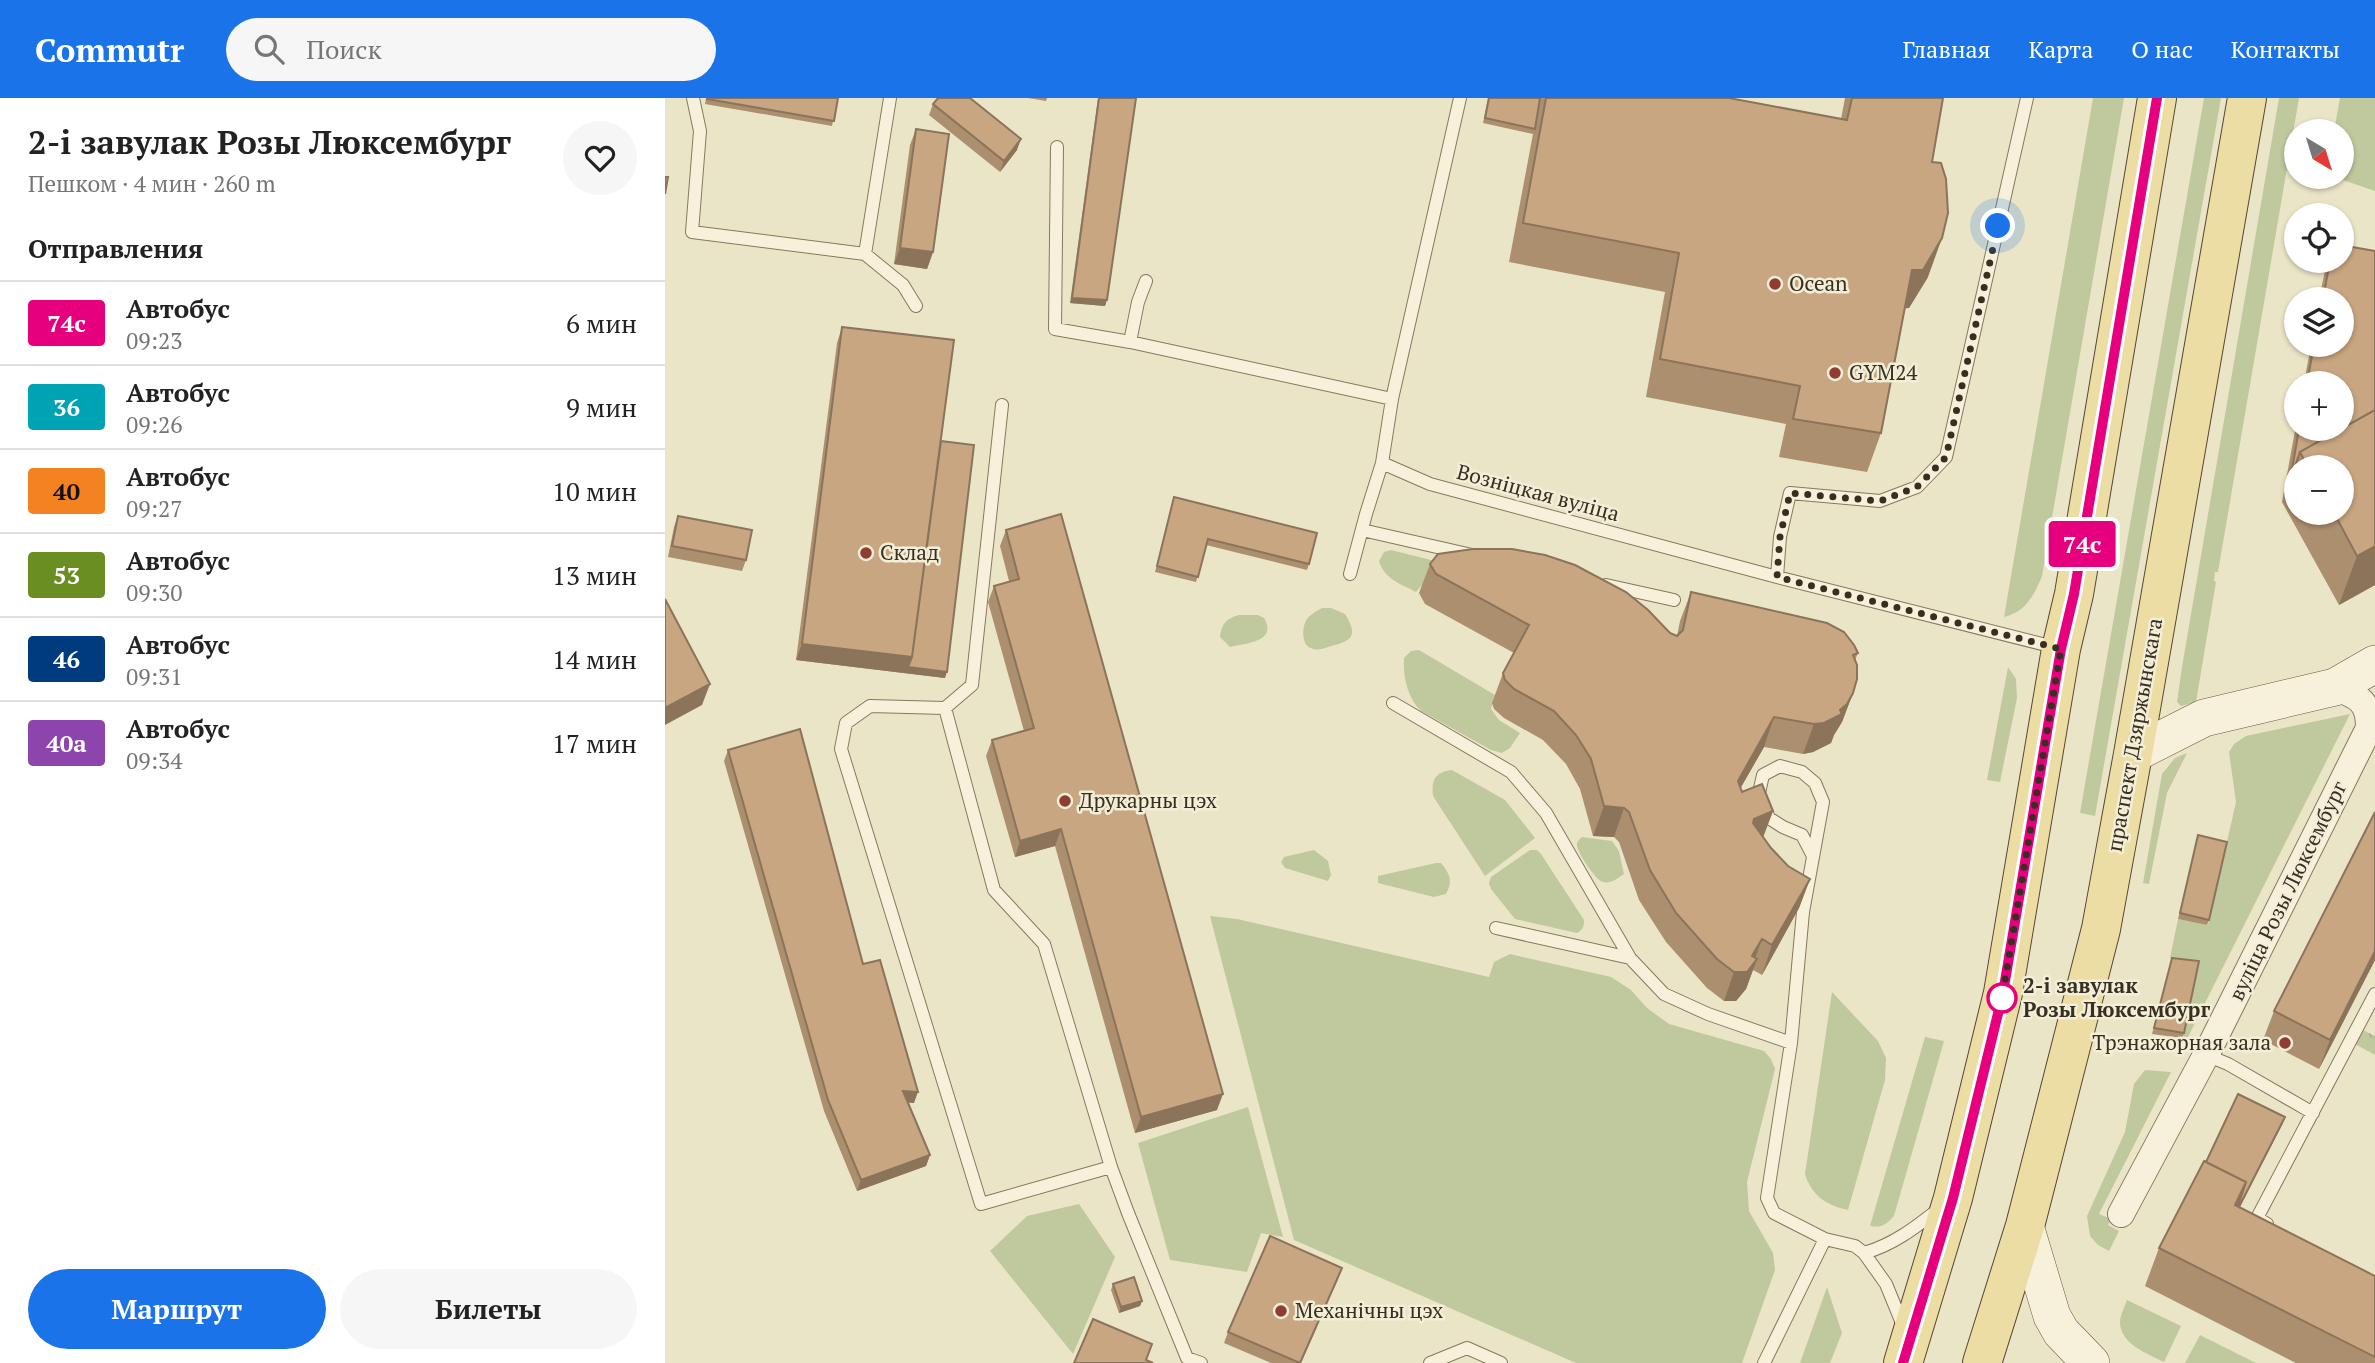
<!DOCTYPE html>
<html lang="ru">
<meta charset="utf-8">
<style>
body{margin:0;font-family:"PT Serif",serif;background:#f6f6f6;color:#222;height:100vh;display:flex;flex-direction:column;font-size:26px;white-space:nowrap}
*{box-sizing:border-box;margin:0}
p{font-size:23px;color:#767676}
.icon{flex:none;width:38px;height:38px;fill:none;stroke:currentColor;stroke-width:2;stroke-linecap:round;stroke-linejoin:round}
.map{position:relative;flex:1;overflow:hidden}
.drawer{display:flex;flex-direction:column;background:#fff;width:665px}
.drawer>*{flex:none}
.badge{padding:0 14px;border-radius:5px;font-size:24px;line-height:46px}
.needle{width:46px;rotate:142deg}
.controls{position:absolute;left:1619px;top:21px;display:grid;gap:14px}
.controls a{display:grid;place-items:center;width:70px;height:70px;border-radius:50%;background:#fff;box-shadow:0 2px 5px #0004;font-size:35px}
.you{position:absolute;width:35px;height:35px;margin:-18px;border:5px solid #fff;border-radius:50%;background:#1a73e8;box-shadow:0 0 0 10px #1a73e833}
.map>.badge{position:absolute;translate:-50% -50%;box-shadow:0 0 0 4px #fff}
h2{padding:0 28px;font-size:26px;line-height:63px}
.round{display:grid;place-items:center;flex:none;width:74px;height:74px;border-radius:37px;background:#f6f6f6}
.head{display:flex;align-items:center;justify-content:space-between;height:119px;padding:0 28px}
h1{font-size:33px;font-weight:600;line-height:52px}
.primary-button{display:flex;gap:14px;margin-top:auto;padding:14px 28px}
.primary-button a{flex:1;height:80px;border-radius:42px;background:#1a73e8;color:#fff;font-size:28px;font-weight:600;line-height:80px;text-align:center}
.primary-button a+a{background:#f6f6f6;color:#222}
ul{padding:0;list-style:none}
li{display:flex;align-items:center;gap:21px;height:84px;padding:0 28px;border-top:2px solid #e0e0e0}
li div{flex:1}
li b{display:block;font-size:26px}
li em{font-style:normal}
li .badge{min-width:77px;font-weight:700;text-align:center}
header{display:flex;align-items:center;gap:42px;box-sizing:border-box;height:98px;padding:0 35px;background:#1a73e8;color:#fff}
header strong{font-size:33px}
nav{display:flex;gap:38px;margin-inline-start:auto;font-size:24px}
.search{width:490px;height:63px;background:#f6f6f6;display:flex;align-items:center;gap:18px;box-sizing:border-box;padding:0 24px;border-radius:38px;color:#767676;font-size:26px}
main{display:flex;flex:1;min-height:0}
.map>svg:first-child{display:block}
</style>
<header>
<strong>Commutr</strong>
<div class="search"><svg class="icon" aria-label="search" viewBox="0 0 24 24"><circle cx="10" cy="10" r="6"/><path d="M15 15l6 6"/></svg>Поиск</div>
<nav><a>Главная</a><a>Карта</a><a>О нас</a><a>Контакты</a></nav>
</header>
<main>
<section class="drawer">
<div class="head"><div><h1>2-і завулак Розы Люксембург</h1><p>Пешком · 4 мин · 260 m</p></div><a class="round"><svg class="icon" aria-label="heart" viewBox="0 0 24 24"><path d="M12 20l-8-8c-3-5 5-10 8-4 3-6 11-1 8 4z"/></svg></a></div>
<h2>Отправления</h2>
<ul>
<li><span class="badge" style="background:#e6007e;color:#fff">74с</span><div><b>Автобус</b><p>09:23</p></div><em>6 мин</em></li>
<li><span class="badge" style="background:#00a3b4;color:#fff">36</span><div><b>Автобус</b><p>09:26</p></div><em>9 мин</em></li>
<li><span class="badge" style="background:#f58220;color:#111">40</span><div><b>Автобус</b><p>09:27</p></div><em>10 мин</em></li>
<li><span class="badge" style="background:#6b8e23;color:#fff">53</span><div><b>Автобус</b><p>09:30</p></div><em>13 мин</em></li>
<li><span class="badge" style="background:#003b80;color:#fff">46</span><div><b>Автобус</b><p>09:31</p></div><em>14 мин</em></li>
<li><span class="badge" style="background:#8e44ad;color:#fff">40а</span><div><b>Автобус</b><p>09:34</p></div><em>17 мин</em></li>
</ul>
<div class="primary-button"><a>Маршрут</a><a>Билеты</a></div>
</section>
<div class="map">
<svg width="1710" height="1265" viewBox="0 0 1710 1265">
<defs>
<pattern id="park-tufts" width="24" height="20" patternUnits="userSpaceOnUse" patternTransform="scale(1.75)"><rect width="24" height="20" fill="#bfc99d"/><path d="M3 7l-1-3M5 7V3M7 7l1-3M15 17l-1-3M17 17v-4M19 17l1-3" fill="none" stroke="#a5ad87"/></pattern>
</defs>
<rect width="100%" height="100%" fill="#ebe5c8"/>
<!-- green -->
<path fill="#bfc99d" d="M1428,0H1459L1377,478C1369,497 1361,514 1339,519Z
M1539,0H1556L1430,718L1415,715Z
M1614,0H1634L1553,474H1550L1549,483L1551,484L1531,604L1516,608L1512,604L1517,569Z
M1675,0H1710V93L1669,79H1676V33H1669Z
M726,452L782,466L763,480L751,494C736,486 719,481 714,463L719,454Z
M657,510H666L680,516C695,540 685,543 663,549C657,551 651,553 646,550C637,547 637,532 640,525C642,518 650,514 657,510Z
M574,517H593L599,520C613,544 581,545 565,549L555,539C556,526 562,520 574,517Z
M754,552L830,597L826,611L834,622L855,635L845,650L837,655L826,652L756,613C742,599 738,579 739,560L746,553Z
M1343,569L1351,581L1352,600L1335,684L1322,682Z
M1685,616L1523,939L1517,940L1532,866L1505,860L1513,821L1543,827L1571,704L1564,654L1569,646L1581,638Z
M1522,655L1502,695L1484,786L1478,785L1497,676L1510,660Z
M787,672L840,702L870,740L820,778L768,698C766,682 770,674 787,672Z
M917,739L947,743L954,753L959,776C953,780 946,786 938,784C931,783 913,755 912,748C912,743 913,743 917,739Z
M649,752L663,763L666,777L663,783L620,770L616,764L619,759Z
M865,752H872L876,756L919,822C919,828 918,832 912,835L850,821L826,791L824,785L826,779Z
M771,765H776C785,776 788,783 781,796L769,799L713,785V778Z
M545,818L572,821L824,879L829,864L845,856L946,879L966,892L982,910L1004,926L1099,953L1106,961L1110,971L1082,1084L1084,1113L1108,1155L1110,1172L1077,1265H911L629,1142Z
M1167,894L1213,943L1221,960L1220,982L1183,1112C1161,1107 1147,1098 1140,1076Z
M1260,939L1279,943L1229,1118C1221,1127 1216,1130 1205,1128Z
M1480,972L1506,974L1434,1116L1446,1121L1443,1127L1454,1133L1444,1153L1433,1147L1425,1138L1422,1118L1460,1034L1469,986Z
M583,1009L618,1139L596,1135L582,1174L505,1162L473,1045Z
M414,1106L450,1159L408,1256L325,1153L362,1118Z
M1162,1189L1177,1235L1165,1265H1135Z
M1462,1202L1516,1228L1499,1264C1483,1256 1455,1246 1455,1224C1455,1217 1460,1208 1462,1202Z
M1535,1237L1591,1265H1520Z"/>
<!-- park -->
<path fill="url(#park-tufts)" d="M1698,932L1710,938V957L1690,946Z"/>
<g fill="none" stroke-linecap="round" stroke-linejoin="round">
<defs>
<path id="lane" d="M28,0L35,33L27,134L200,156L238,187L251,208
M392,49L390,231L465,244L727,301L717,365L765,386L1112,479L1393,550
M200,156L225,0
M465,244L473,204L481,183
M727,301L795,0
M697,432L807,457
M685,476L701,416L717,365
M1112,479L1115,439L1125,395L1215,403L1252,389L1281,359L1362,0
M941,487L1009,502
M728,605L846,674L881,715L965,860L999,896L1043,916L1126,945
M280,610L307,587L337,307
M1148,758L1137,737L1118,729L1104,720L1094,695L1098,677L1115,668L1137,674L1150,685L1158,704L1138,814L1126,945L1102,1100L1109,1115L1160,1141L1190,1148L1199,1155L1221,1186L1239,1230
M831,830L965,860
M1541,957L1563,966L1648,1015
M446,1069L316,1106L176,651L181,625L205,608L280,610L329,792L379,846L446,1069L463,1115L522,1260L536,1265
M1602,1126L1592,1120L1710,896
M1199,1155C1228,1147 1251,1129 1274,1111
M765,1265L802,1250L836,1265
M1099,1265L1160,1141"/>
<path id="street" d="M1670,589C1692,598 1704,602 1704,629
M1456,1116L1541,957L1710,618"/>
<path id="secondary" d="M1468,656L1539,620L1670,589L1710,566
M1360,1128L1387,1218L1396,1234L1426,1265"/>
<path id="primary" d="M1238,1265L1288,1100L1338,895L1396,551L1409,496L1492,0
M1317,1265L1360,1128L1436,831L1468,656L1582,0"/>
</defs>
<!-- lane casing -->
<use href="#lane" stroke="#86785e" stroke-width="14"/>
<!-- street casing -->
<use href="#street" stroke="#86785e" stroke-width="28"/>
<!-- secondary casing -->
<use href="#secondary" stroke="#685942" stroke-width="38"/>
<!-- primary casing -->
<use href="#primary" stroke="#554632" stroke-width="40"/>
<!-- lane -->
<use href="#lane" stroke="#f7f1db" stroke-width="12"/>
<!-- street -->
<use href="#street" stroke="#f7f1db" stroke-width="26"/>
<!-- secondary -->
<use href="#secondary" stroke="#f7f1db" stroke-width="37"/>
<!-- primary -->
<use href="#primary" stroke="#ebdda4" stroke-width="38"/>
</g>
<!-- wall -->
<path fill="#ab8f6f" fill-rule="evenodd" d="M41,0H173L167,28L40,6Z
M363,0H382L381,3Z
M433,0H471L440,208L405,205Z
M823,0H1064L1176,21L1180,0H1278L1267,64L1263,179L1244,210H1239L1216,335L1202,374L1114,359L1121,326L981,299L1000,194L844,164L868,36L818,25Z
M268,6L352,52L335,74L264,17Z
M251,31L268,154L262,171L229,166L245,47Z
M1662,163H1676L1710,487L1674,507L1617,404L1631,327V331H1676V285H1639L1646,247H1676V201H1654ZM1631,369H1676V415H1631Z
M177,229L276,343L280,580L131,562L172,245Z
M509,399L644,466L642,472L541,447L531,484L490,474Z
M13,418L81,462L77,473L3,459L9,429Z
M341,432L552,1012L470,1035L390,748L350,759L321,658L327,642L359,633L323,504L329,488L344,483L335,448Z
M765,466L1012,538L1015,523L1026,494L1193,555L1190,562L1188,595L1177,624L1169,637L1166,645L1148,654L1138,656L1099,649L1076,689L1077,694L1108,713L1098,739L1106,750L1123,768L1145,781L1134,810L1097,877L1088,872L1081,891L1071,903H1059L1042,890L1001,844L974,802L954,744L949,739L928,738L915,691L901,666L878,642L839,620L829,611L827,605L838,575L849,555L760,506L754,495Z
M63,652L198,866L249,1005L243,1004L265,1057L261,1068L192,1093L159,1013L59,663Z
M1533,737L1544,822L1542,827L1513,821Z
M1507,860L1519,935L1517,940L1487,936Z
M1710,862L1654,971L1598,942L1609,913Z
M1618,1025L1574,1109L1710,1178V1265H1631L1480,1188L1494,1150L1541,1064Z
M673,1181L636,1265H606L559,1245L563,1234Z
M448,1186L477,1203L475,1208L454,1215L446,1192Z"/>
<!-- shaded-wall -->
<path fill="#8b745a" d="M356,41L352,52L335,74L339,63Z
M1277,140L1263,179L1244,210L1232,211L1247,172Z
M235,150L268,154L262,171L229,166Z
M407,200L442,202L440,208L405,205Z
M1710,448V487L1674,507L1692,458Z
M137,546L247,559L282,574L280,580L131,562Z
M45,586L37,607L0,627V610Z
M1188,595L1177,624L1169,637L1166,645L1148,654L1138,656L1149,626L1175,612Z
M1109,619L1099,649L1063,712L1073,683Z
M939,708L959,710L949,739L928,738Z
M1108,713L1097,742L1078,750L1089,721Z
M396,731L390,748L350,759L355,743Z
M1145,781L1134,810L1097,877L1107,847Z
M1097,841L1088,866L1092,861L1081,891L1071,903H1059L1069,874L1087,858Z
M1710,853V862L1654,971L1665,942Z
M238,993L253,994L249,1005L234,1004Z
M558,996L552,1012L470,1035L476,1019Z
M1620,1019L1618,1025L1556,1145L1570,1107L1581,1084Z
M265,1057L261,1068L192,1093L196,1082Z
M677,1170L673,1181L635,1265Z
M477,1203L475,1208L454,1215L456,1209Z"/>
<!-- building -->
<path fill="#c7a681" stroke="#8b745a" stroke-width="2" d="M42,0H173L169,23L42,1Z
M273,0H305L356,41L339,63L268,6Z
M434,0H471L442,202L407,200Z
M824,0H875L870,31L820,20Z
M881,0H1064L1182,22L1187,0H1278L1267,64L1276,65L1281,81L1283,115L1277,140L1258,172H1247L1216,335L1128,321L1135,288L995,261L1014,155L858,125Z
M251,31L284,36L268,154L235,150Z
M0,79H3L0,96Z
M1676,147L1710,153V312L1635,354L1625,383L1634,331H1676V285H1642L1649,247H1676V201H1658L1665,163H1676Z
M177,229L289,242L247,559L137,546Z
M1710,312V448L1692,458L1669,415H1676V369H1643L1635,354Z
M276,343L309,347L282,574L243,569L247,559Z
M509,399L652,435L644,466L543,441L533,479L492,468Z
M396,416L558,996L476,1019L396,731L355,743L327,642L369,630L329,488L354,481L341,432Z
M13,418L87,432L81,462L7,448Z
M808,451H847L880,457L910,467L961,494L983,512L1005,535L1012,538L1018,532L1026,494L1162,525L1179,534L1189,547L1193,555L1188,557L1192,567V581L1188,595L1182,606L1175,612L1177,616L1159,625L1149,626L1109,619L1073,683L1077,694L1097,686L1108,713L1089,721L1088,725L1106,750L1123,768L1145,781L1107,847L1097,841L1087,858L1092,861L1082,874H1069L1052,861L1011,815L985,772L964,714L959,710L939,708L926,661L911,637L889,613L849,591L840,582L838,575L864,527L771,476L765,466L773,456Z
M0,501L45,586L0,610Z
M135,631L198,866L215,862L253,994L238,993L265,1057L196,1082L163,1002L63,652Z
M1710,714V853L1665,942L1609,913Z
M1533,737L1562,744L1544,822L1515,815Z
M1507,860L1534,863L1519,935L1489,930Z
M1573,996L1620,1019L1574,1109L1573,1108L1581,1084L1541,1064Z
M1539,1063L1581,1084L1570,1107L1710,1178V1259L1494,1150Z
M605,1138L677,1170L635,1265L563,1234Z
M469,1179L477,1203L456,1209L448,1186Z
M428,1221L487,1246L481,1262L488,1265H409Z"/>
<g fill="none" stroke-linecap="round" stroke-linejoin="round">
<defs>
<path id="line" d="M1238,1265L1288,1100L1338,895L1396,551L1409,496L1492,0"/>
</defs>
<!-- line casing -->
<use href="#line" stroke="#fff" stroke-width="16"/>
<!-- line -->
<use href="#line" stroke="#e6007e" stroke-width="10"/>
<!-- walk -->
<path stroke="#382f21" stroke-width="7" stroke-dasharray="0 12.6" d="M1333,128L1281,359L1252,389L1215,403L1125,395L1115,439L1112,479L1396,551L1337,900"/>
</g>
<!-- markers -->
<g fill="#913c33" stroke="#f3eed7" stroke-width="2.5">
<circle cx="1110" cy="186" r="7"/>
<circle cx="1170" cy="275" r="7"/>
<circle cx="201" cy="455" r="7"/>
<circle cx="400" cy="703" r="7"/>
<circle cx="1620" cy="945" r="7"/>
<circle cx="616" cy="1213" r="7"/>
</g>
<circle fill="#fff" stroke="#e6007e" stroke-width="3.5" cx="1337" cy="900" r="14"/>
<g text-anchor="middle" stroke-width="5" stroke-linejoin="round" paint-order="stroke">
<!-- poi labels -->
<g font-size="21" fill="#382f21" stroke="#f3eed7" text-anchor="start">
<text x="1124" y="193">Ocean</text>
<text x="1184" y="282">GYM24</text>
<text x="215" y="462">Склад</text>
<text x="414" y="710">Друкарны цэх</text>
<text x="1606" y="952" text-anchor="end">Трэнажорная зала</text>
<text x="630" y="1220">Механічны цэх</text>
</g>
<!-- street labels -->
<g font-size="21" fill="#382f21" stroke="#f3eed7">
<text transform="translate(873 395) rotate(15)" y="7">Возніцкая вуліца</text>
<text transform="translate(1470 637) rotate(-80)" y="7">праспект Дзяржынскага</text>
<text transform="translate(1623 793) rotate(-64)" y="7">вуліца Розы Люксембург</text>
</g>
<!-- stop labels -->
<g font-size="21" font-weight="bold" fill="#382f21" stroke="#f3eed7" text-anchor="start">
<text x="1358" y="895">2-і завулак<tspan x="1358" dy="24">Розы Люксембург</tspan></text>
</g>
</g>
</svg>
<div class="controls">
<a><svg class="needle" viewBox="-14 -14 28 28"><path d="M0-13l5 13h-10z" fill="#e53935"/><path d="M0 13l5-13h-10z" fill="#767676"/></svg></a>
<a><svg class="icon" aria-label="locate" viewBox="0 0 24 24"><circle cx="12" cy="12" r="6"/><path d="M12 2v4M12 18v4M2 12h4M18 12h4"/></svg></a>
<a><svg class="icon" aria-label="layers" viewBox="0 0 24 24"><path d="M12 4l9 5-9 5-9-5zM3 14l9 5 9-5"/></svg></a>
<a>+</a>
<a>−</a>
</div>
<div class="you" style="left:1333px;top:128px"></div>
<b class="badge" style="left:1417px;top:446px;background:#e6007e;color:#fff">74с</b>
</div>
</main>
